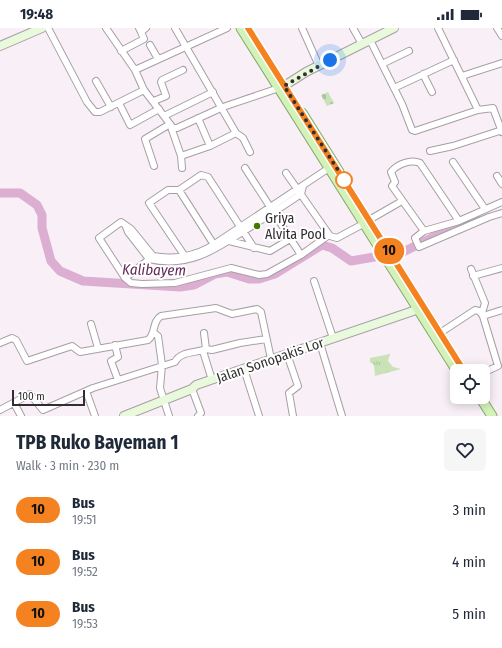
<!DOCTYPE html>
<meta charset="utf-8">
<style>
body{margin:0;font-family:"Fira Sans Condensed",sans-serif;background:#f6f6f7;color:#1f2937;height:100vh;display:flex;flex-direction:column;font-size:15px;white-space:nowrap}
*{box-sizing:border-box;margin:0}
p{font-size:13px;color:#747a83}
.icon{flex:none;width:22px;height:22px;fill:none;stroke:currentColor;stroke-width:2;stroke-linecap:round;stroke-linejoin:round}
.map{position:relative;height:388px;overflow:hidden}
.sheet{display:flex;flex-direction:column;background:#fff;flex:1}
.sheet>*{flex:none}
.badge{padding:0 8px;border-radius:13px;font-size:14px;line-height:26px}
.tools{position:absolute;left:450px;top:336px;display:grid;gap:8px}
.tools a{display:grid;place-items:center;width:40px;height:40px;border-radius:6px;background:#fff;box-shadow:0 2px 10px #0003;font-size:20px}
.scale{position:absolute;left:12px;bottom:10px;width:73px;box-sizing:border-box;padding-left:4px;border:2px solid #312e30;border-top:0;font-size:11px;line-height:14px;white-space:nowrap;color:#312e30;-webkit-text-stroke:3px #fff;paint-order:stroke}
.you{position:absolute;width:20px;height:20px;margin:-10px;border:3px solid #fff;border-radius:50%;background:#1a73e8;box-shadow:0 0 0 6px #1a73e833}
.map>.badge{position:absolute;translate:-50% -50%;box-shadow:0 0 0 2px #fff}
.round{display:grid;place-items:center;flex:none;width:42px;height:42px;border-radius:6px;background:#f6f6f7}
.headline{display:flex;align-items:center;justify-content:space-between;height:68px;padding:0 16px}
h1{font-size:19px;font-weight:700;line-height:30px}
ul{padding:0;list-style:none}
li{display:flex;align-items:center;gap:12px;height:52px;padding:0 16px}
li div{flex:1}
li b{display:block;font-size:15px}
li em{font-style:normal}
li .badge{min-width:44px;font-weight:700;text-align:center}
.status{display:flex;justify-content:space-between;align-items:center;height:28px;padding:0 20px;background:#fff;direction:ltr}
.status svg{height:11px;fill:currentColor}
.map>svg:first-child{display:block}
</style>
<div class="status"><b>19:48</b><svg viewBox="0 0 49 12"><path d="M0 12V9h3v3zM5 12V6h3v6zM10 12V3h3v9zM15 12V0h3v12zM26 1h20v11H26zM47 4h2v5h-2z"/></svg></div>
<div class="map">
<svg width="502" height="388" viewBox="0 0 502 388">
<defs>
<pattern id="cemetery-stones" width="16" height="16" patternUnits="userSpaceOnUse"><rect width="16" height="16" fill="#c9e2b8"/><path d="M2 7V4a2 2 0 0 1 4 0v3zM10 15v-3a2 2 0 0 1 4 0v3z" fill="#adc29e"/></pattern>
<pattern id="park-tufts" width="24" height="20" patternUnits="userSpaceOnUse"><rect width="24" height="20" fill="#c9e2b8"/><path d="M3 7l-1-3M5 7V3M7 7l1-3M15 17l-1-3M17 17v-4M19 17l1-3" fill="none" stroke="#adc29e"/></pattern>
</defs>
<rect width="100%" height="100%" fill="#f8f0f6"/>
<!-- cemetery -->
<path fill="url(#cemetery-stones)" d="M328,64L334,75L327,78L321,67Z"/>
<!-- park -->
<path fill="url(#park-tufts)" d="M390,326L388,333L393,339L401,341L375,348L374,337L370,334V330Z"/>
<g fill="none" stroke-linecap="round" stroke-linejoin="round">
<!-- river -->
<path stroke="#dbaed2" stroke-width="9" d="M0,165H20L37,177L42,187V200L51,233L60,243L83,253L180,259L194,257L215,246L227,244L249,251H259L275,246L322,217L332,220L351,233L403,224L476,188"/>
<defs>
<path id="street" d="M48,0L87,74L95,84H100L144,62
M106,0L135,42L144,62L170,96L181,128L182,140
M139,0L141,4L146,0
M175,0L236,105L243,110L250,124
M302,0L319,38
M353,0L362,16
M497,0L502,8
M370,12L402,76L412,102L415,103L478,82L438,0
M150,17L158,31
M121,23L144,11L141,4
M382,36L409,23
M135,42L227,0
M423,46L432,64
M462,48L502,35
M96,53L111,79
M394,60L454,32
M154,73L166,68L161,54L162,52L183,42
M119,75L130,97L159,81
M478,82L493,80L502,104
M164,88L213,64
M198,90L210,118
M170,96L173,100H177L223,79L279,60
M430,123L453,118L502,102
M181,128L210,118L236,105
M453,134L485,181
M154,138L145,111L170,96
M245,140L301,227L329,207
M286,145L330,208L337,210L365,195
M497,148L502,156
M179,162L216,220
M369,192L402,173
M459,193L420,135C411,131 397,136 391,144L395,154L392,158L424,203L459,193L502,174
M126,199L128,204L149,231C188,240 213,223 244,203C263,191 282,179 301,166L303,158
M424,203L415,210L419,219L489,189L502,185
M229,213L270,223L290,211
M301,227L267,246L259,247L231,240L175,255L142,256L131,255L125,250L99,210L121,194L131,201L153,228C173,232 196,228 213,217L329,140
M185,232L184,227L149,175L168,162H179L201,147L208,149L254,220
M471,241L485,275L482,285L498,338L483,345
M473,248L502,240
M125,250L152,229
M314,253L333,310
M91,296L98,320
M153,304L158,308L162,337L160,360L169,388
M440,305L475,282L479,283L483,288L502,282
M0,315L12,310L16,312L27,333L72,318L80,324L148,312C156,306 152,293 161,288L216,280L232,286L257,281L261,284L271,331
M320,315L342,388
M115,317L118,329L111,333L118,352
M206,321L212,322L240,315L266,311
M203,323L212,352
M287,326L298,358L289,365L293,388
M244,341L259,388
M192,361L201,385L198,388
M86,363L95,388
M14,375L21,388
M0,382L30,366L43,382L93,360L175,334C180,323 197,325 206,321L204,305"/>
<path id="secondary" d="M0,18L42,0
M284,58L306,44L394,0
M124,388L192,361L196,357L419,281"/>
<path id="primary" d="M241,0L457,343
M302,85L339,144
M480,369L492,388"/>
</defs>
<!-- street casing -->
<use href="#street" stroke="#a69fa4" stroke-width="8"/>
<!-- secondary casing -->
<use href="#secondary" stroke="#a69fa4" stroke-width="10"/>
<!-- primary casing -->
<use href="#primary" stroke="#87a86c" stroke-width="11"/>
<!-- street -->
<use href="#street" stroke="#fff" stroke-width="6"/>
<!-- secondary -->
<use href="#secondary" stroke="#e9f9dc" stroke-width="8"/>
<!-- primary -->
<use href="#primary" stroke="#d3f2ba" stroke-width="9"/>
</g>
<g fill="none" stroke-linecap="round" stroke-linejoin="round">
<defs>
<path id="line" d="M248,0L464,343"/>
</defs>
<!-- line casing -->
<use href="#line" stroke="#fff" stroke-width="9"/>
<!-- line -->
<use href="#line" stroke="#f58220" stroke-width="6"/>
<!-- walk -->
<path stroke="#312e30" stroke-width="4" stroke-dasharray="0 7.2" d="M330,32L284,58L345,153L344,152"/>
</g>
<!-- markers -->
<circle fill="#fff" stroke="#f58220" stroke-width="2" cx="344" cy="152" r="8"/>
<circle fill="#457803" stroke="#fff" stroke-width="1.5" cx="257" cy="198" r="4"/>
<g text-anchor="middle" stroke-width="4" stroke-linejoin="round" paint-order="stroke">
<!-- poi labels -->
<g font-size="14" fill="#312e30" stroke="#fff" text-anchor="start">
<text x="265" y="195">Griya<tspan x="265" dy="16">Alvita Pool</tspan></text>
</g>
<!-- street labels -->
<g font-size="14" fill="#312e30" stroke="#fff">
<text transform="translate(270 332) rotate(-19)" y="5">Jalan Sonopakis Lor</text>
</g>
<!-- water labels -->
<g font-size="15" font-style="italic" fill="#622b5a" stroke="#fff">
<text transform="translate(154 242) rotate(1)" y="5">Kalibayem</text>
</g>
</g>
</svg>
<div class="tools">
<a><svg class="icon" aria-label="locate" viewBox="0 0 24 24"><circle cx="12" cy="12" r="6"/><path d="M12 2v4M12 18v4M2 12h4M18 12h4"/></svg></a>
</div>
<div class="scale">100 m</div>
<div class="you" style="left:330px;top:32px"></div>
<b class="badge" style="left:389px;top:223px;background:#f58220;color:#111">10</b>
</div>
<section class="sheet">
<div class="headline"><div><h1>TPB Ruko Bayeman 1</h1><p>Walk · 3 min · 230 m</p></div><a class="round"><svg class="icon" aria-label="heart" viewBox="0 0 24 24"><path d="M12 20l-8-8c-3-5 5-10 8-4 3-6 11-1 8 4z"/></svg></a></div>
<ul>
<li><span class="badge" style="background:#f58220;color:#111">10</span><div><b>Bus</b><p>19:51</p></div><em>3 min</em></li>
<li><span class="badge" style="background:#f58220;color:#111">10</span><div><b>Bus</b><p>19:52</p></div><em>4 min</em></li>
<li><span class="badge" style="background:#f58220;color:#111">10</span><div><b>Bus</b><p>19:53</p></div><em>5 min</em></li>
</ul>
</section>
